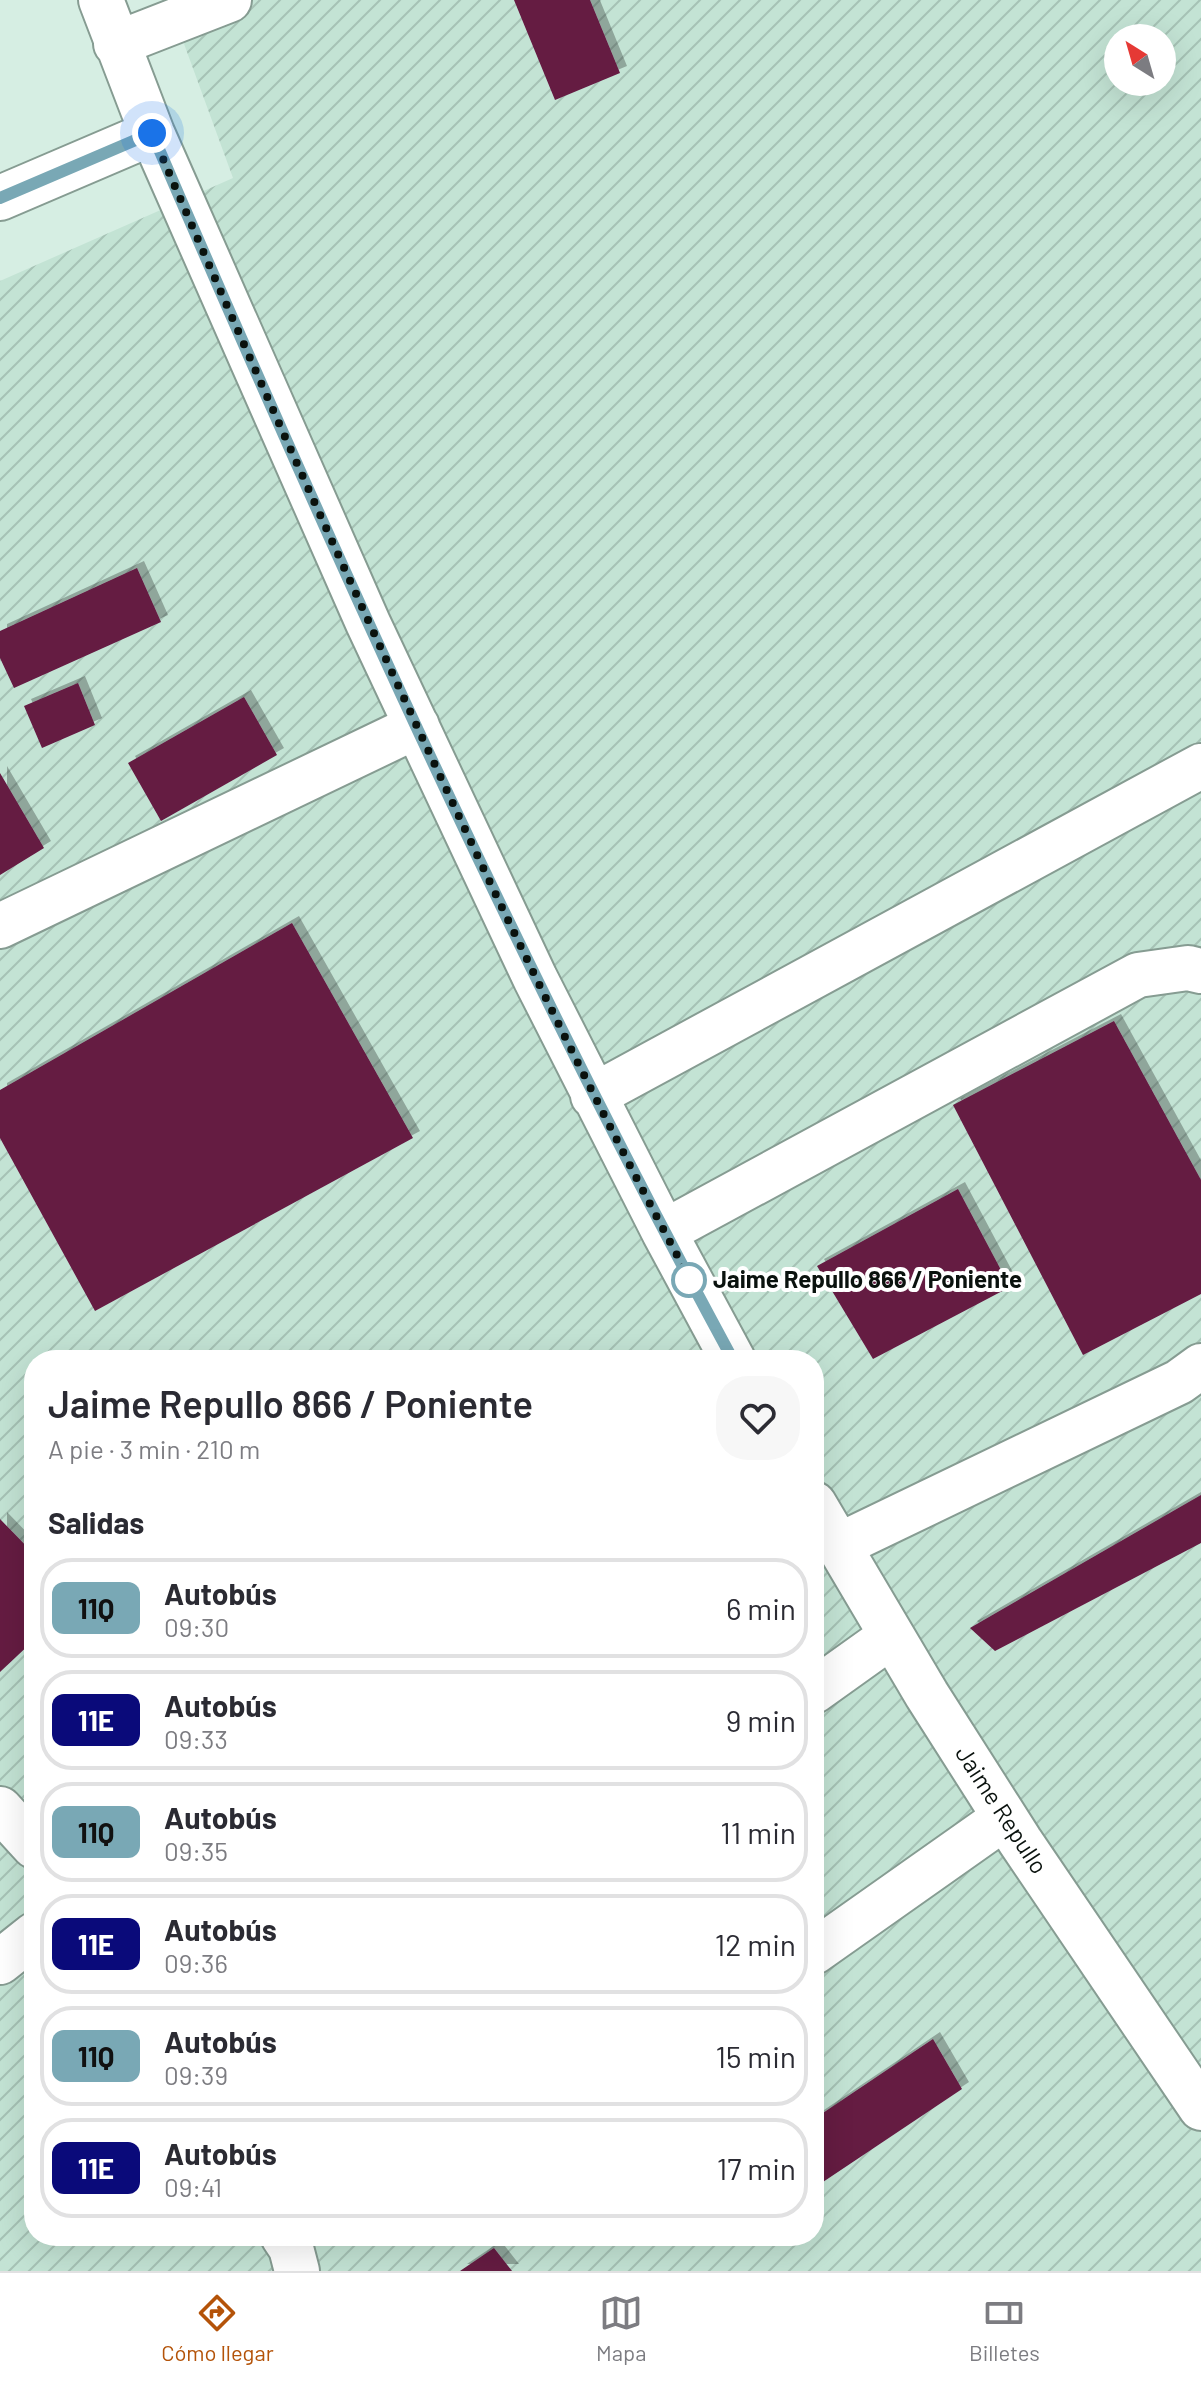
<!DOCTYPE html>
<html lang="es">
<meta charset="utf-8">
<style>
body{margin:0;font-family:Barlow,sans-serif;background:#f7f7f7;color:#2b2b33;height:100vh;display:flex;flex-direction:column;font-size:30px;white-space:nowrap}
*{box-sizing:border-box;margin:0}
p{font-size:26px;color:#7c7c81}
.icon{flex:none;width:44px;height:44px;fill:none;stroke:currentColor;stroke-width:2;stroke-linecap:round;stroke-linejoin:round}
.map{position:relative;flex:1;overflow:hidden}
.sheet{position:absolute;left:24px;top:1350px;width:800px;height:896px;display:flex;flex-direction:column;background:#fff;border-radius:32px;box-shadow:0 8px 32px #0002}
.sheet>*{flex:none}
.badge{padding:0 16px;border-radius:12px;font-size:28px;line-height:52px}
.needle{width:52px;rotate:323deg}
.fabs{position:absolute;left:1104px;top:24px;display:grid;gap:16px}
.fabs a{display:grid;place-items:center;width:72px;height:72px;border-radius:50%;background:#fff;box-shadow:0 8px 32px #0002;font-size:40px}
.you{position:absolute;width:40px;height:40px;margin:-20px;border:6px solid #fff;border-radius:50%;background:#1a73e8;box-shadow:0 0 0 12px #1a73e833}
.map>.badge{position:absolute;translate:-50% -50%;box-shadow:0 0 0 4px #fff}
h2{padding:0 24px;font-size:30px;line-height:72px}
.round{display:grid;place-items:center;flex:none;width:84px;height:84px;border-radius:32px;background:#f7f7f7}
.overview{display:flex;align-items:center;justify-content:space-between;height:136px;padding:0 24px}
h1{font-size:38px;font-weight:600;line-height:60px}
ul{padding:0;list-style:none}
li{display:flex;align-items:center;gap:24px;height:100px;margin:0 16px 12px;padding:0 8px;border:4px solid #e1e1e2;border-radius:32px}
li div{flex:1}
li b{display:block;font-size:30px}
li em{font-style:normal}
li .badge{min-width:88px;font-weight:700;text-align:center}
.tab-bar{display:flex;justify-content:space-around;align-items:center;height:112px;border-top:2px solid #e1e1e2;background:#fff;font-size:22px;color:#7c7c81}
.tab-bar a{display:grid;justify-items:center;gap:4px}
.tab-bar .selected{color:#b45309}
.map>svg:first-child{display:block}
</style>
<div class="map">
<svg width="1201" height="2271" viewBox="0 0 1201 2271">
<defs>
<pattern id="industrial-furrows" width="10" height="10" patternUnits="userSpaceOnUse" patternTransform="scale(2)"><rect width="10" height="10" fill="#c3e3d4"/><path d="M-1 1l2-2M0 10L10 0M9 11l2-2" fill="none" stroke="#a6c2b5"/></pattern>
<filter id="shadow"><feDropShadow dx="7" dy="-7" stdDeviation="0" flood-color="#0004"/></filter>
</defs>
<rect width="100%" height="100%" fill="#d6eee3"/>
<!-- industrial -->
<path fill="url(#industrial-furrows)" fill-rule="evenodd" d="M168,0H1201V2271H0V281L233,178ZM1118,38H1162V82H1118ZM34,1360H814V2236H34Z"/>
<!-- building -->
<path fill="#651a43" filter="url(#shadow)" d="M514,0H590L620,73L555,100Z
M137,568L161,622L14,688L0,658V631Z
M78,683L95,725L42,748L24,706Z
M244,697L277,755L161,821L128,763Z
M0,773L44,848L0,875Z
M292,923L413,1138L95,1311L0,1138V1090Z
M1114,1021L1201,1180V1294L1083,1355L953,1105Z
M958,1189L1010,1287L873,1359L817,1266Z
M1201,1495V1543L995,1651L970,1628Z
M0,1519L34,1554V1640L0,1672Z
M933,2039L962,2089L814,2188V2119Z
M494,2248L512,2271H460Z"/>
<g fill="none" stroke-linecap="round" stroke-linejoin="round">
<defs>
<path id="minor" d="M101,0L152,133L368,623L535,978L664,1232L733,1360
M116,44L229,0
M0,198L152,133
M0,926L417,726
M593,1096L1201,766
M664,1232L1138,975L1188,968L1201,971
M814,1504L927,1695L1020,1841L1201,2108
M838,1546L1179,1382L1201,1366
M814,1691L891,1636
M0,1809L34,1846
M814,1952L1004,1818
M0,1962L34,1935
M283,2236L291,2248L297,2271"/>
</defs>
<!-- minor casing -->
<use href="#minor" stroke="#869c92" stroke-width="48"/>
<!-- minor -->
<use href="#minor" stroke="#fff" stroke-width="44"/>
</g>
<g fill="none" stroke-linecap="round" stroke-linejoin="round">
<defs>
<path id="line" d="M0,198L152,133C331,549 517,962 733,1360"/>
</defs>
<!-- line casing -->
<use href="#line" stroke="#fff" stroke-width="18"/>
<!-- line -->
<use href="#line" stroke="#79a8b5" stroke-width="12"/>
<!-- walk -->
<path stroke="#0a120e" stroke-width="8" stroke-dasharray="0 14.4" d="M152,133C245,350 342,566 442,780C521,950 603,1118 692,1283L689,1280"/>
</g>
<!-- markers -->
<circle fill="#fff" stroke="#79a8b5" stroke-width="4" cx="689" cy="1280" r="16"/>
<g text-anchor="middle" stroke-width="8" stroke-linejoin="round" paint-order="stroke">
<!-- stop labels -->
<g font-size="24" font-weight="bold" fill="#0a120e" stroke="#fff" text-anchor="start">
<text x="713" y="1288">Jaime Repullo 866 / Poniente</text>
</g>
<!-- street labels -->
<g font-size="24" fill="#0a120e" stroke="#fff">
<text transform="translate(1001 1810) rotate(57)" y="8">Jaime Repullo</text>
</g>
</g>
</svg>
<div class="fabs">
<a><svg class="needle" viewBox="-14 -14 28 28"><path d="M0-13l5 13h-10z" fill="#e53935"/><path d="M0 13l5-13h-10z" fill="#7c7c81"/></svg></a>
</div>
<div class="you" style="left:152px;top:133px"></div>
<section class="sheet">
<div class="overview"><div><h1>Jaime Repullo 866 / Poniente</h1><p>A pie · 3 min · 210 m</p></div><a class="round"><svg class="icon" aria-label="heart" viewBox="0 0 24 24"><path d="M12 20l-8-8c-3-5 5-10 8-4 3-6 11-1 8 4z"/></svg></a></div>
<h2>Salidas</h2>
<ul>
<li><span class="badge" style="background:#79a8b5;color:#111">11Q</span><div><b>Autobús</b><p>09:30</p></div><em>6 min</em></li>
<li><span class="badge" style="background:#0a0a7a;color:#fff">11E</span><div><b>Autobús</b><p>09:33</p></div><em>9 min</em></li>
<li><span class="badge" style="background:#79a8b5;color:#111">11Q</span><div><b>Autobús</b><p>09:35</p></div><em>11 min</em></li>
<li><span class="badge" style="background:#0a0a7a;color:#fff">11E</span><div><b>Autobús</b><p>09:36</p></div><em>12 min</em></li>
<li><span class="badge" style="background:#79a8b5;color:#111">11Q</span><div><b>Autobús</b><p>09:39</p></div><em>15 min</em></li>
<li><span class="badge" style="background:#0a0a7a;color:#fff">11E</span><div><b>Autobús</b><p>09:41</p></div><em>17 min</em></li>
</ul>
</section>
</div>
<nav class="tab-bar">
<a class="selected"><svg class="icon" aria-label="directions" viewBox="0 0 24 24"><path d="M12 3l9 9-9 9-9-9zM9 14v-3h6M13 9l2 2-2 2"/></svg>Cómo llegar</a>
<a><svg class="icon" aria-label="map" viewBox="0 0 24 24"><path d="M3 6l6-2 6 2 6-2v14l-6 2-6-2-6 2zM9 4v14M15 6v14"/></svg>Mapa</a>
<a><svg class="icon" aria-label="tickets" viewBox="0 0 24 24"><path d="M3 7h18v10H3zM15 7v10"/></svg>Billetes</a>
</nav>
